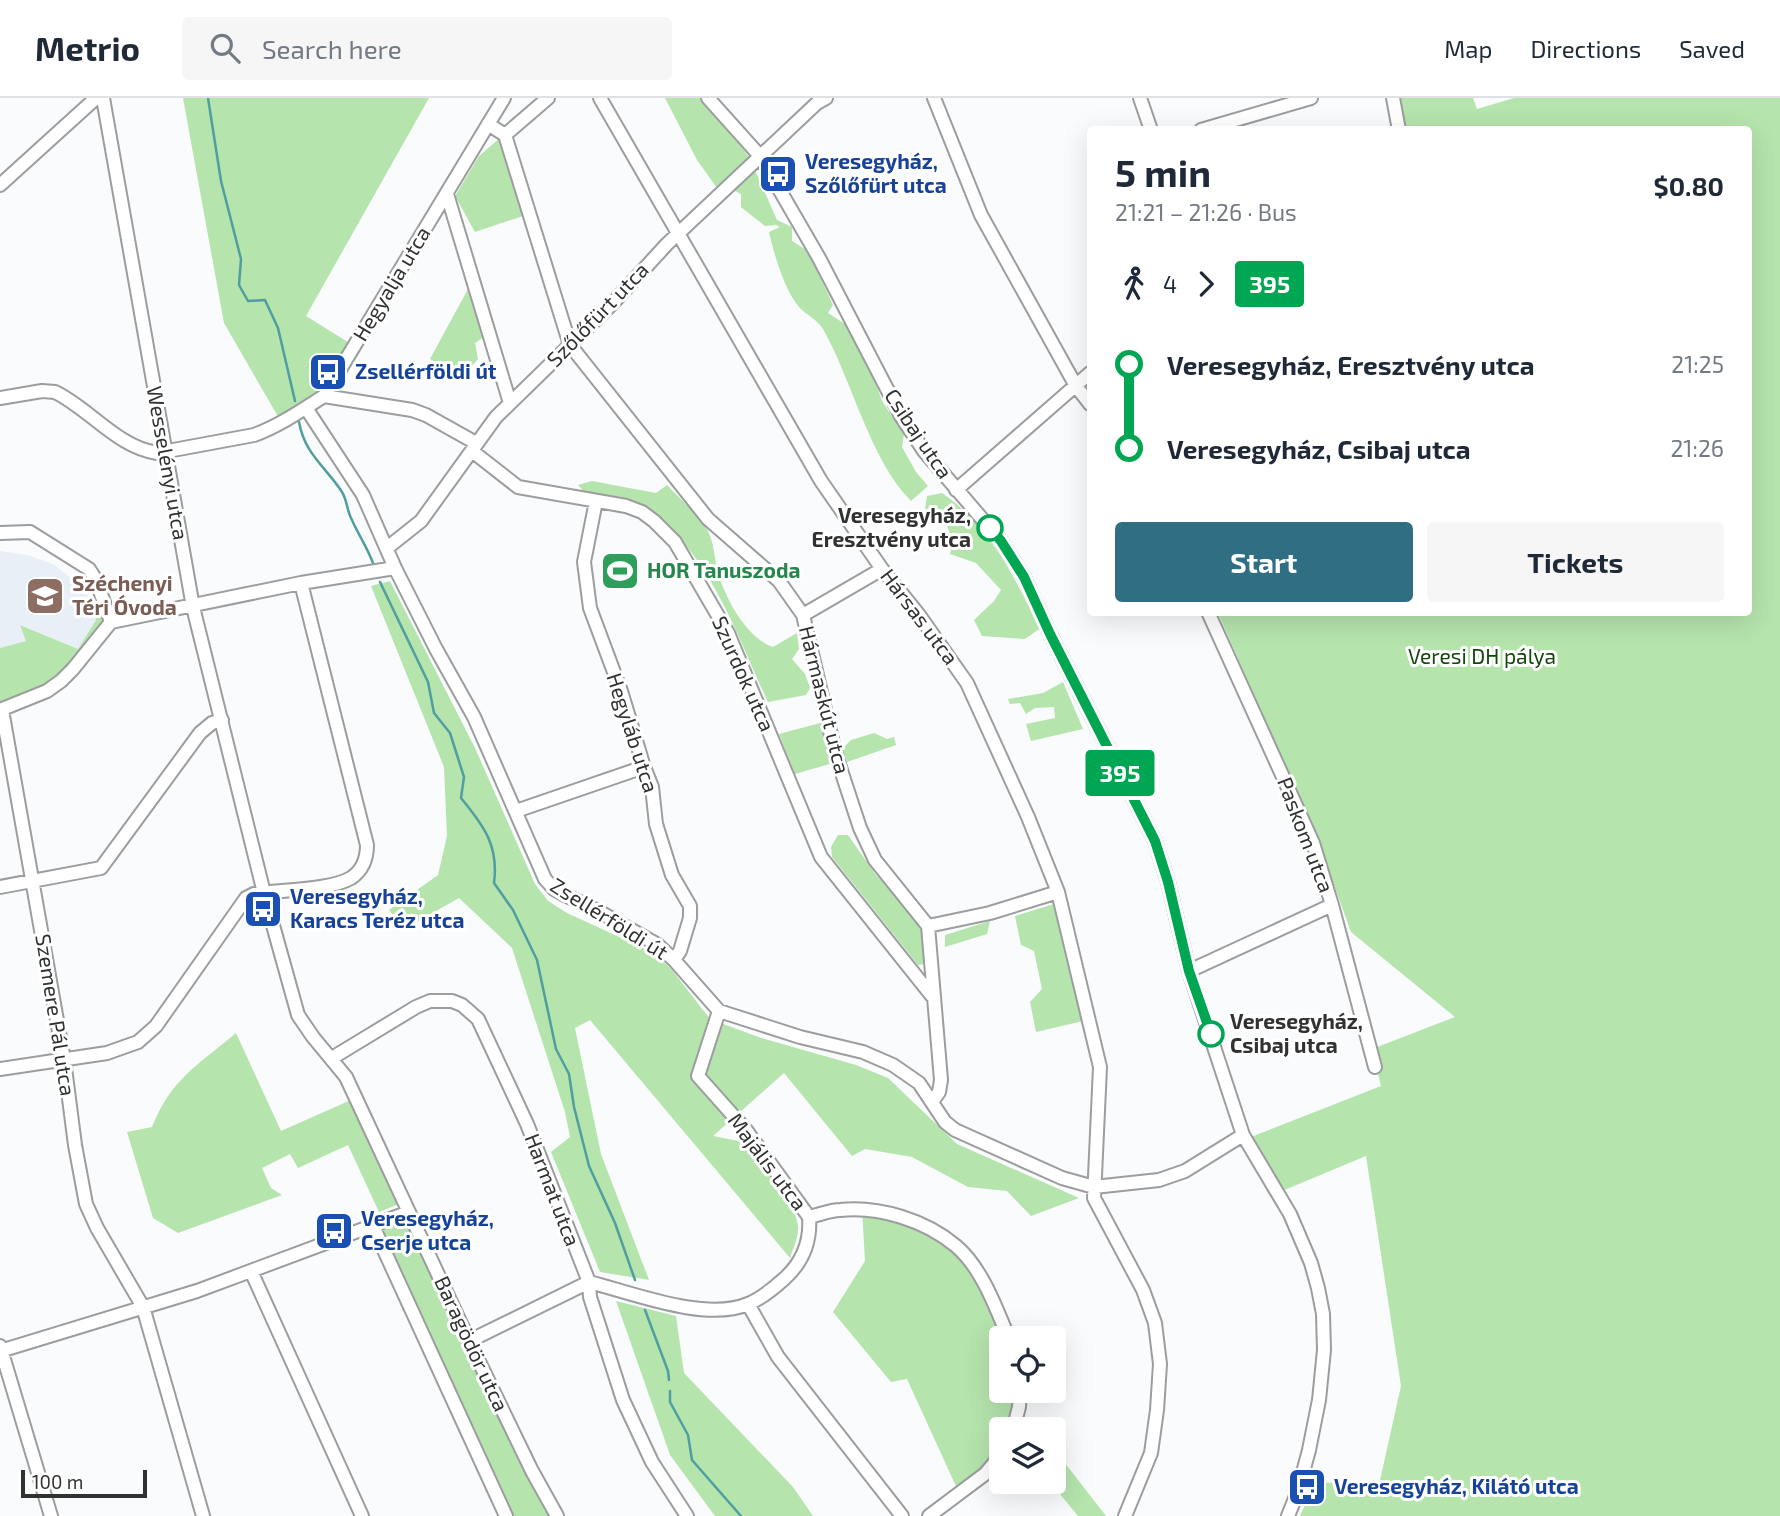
<!DOCTYPE html>
<meta charset="utf-8">
<style>
body{margin:0;font-family:"Exo 2",sans-serif;background:#f6f6f7;color:#1f2937;height:100vh;display:flex;flex-direction:column;font-size:26px;white-space:nowrap}
*{box-sizing:border-box;margin:0}
p{font-size:23px;color:#747a83}
.icon{flex:none;width:38px;height:38px;fill:none;stroke:currentColor;stroke-width:2;stroke-linecap:round;stroke-linejoin:round}
.map{position:relative;flex:1;overflow:hidden}
.sheet{position:absolute;left:1087px;top:28px;width:665px;height:490px;display:flex;flex-direction:column;background:#fff;border-radius:7px;box-shadow:0 7px 28px #0002}
.sheet>*{flex:none}
.badge{padding:0 14px;border-radius:5px;font-size:24px;line-height:46px}
.controls{position:absolute;left:989px;top:1228px;display:grid;gap:14px}
.controls a{display:grid;place-items:center;width:77px;height:77px;border-radius:7px;background:#fff;box-shadow:0 7px 28px #0002;font-size:35px}
.scale{position:absolute;left:21px;bottom:18px;width:126px;box-sizing:border-box;padding-left:7px;border:4px solid #303131;border-top:0;font-size:19px;line-height:24px;white-space:nowrap;color:#303131;-webkit-text-stroke:5px #fff;paint-order:stroke}
.map>.badge{position:absolute;translate:-50% -50%;box-shadow:0 0 0 4px #fff}
.legs{display:flex;align-items:center;gap:10px;height:77px;padding:0 28px;font-size:23px}
.legs p{margin-inline-start:auto}
.head{display:flex;align-items:center;justify-content:space-between;height:119px;padding:0 28px}
h1{font-size:38px;font-weight:700;line-height:52px}
.primary-button{display:flex;gap:14px;margin-top:auto;padding:14px 28px}
.primary-button a{flex:1;height:80px;border-radius:7px;background:#306e84;color:#fff;font-size:28px;font-weight:700;line-height:80px;text-align:center}
.primary-button a+a{background:#f6f6f7;color:#1f2937}
ul{padding:0 28px;list-style:none}
li{display:flex;align-items:center;gap:24px;height:84px;font-size:26px}
li i{display:grid;place-items:center;width:10px;height:100%;margin:0 9px;background:currentColor}
li i::after{content:'';width:18px;height:18px;margin:-9px;border:5px solid;border-radius:50%;background:#fff}
li p{margin-inline-start:auto}
li:first-child i{background:linear-gradient(#0000 50%,currentColor 0)}
li:last-child i{background:linear-gradient(currentColor 50%,#0000 0)}
header{display:flex;align-items:center;gap:42px;box-sizing:border-box;height:98px;padding:0 35px;background:#fff;border-bottom:2px solid #e0e1e3}
header strong{font-size:33px}
nav{display:flex;gap:38px;margin-inline-start:auto;font-size:24px}
.search{width:490px;height:63px;background:#f6f6f7;display:flex;align-items:center;gap:18px;box-sizing:border-box;padding:0 24px;border-radius:7px;color:#747a83;font-size:26px}
.map>svg:first-child{display:block}
</style>
<header>
<strong>Metrio</strong>
<div class="search"><svg class="icon" aria-label="search" viewBox="0 0 24 24"><circle cx="10" cy="10" r="6"/><path d="M15 15l6 6"/></svg>Search here</div>
<nav><a>Map</a><a>Directions</a><a>Saved</a></nav>
</header>
<div class="map">
<svg width="1780" height="1418" viewBox="0 0 1780 1418">
<rect width="100%" height="100%" fill="#f9fbfc"/>
<!-- built -->
<path fill="#e8eff6" d="M0,453L27,457L53,466L86,492L94,509L96,522L78,551L21,527L26,543L0,550Z"/>
<!-- green -->
<path fill="#b5e4ad" d="M183,0H429L306,218L351,246L323,294L280,322L224,225Z
M665,0H703L751,61L717,90L697,62Z
M1393,0H1473L1477,11L1514,0H1780V1418H1300L1315,1384L1379,1387L1401,1288L1366,1058L1282,1093L1251,1039L1381,988L1372,951L1455,919L1351,834L1321,751L1218,515L1748,514V32L1399,31Z
M500,40L523,118L475,134L455,98L479,58Z
M755,72L777,122L792,129V143L808,153L833,207L828,215L851,230L866,257L882,303L904,336L902,349L916,374L928,388L911,403C870,362 852,282 823,231C817,221 806,217 799,209C784,191 774,156 769,134L780,129L776,127L765,128L741,109V96L733,92Z
M468,191L487,237L475,245L478,261L463,279L430,261Z
M592,383L656,395L667,387C680,401 697,415 707,431C715,446 714,462 719,478C727,503 747,540 773,549L797,535L799,551L792,561L805,576L810,590L806,597L768,604C731,525 691,395 585,395L578,387Z
M942,395C989,427 1016,480 1039,531L1025,541L982,538L974,522L994,503L1001,492L976,465L950,456L953,443L947,428L936,426L925,411L927,398Z
M390,483L475,650L535,786L548,803L567,815L656,856L672,872L710,921L761,940L856,967L888,980L957,1046L1079,1100L1031,1118L1007,1093L968,1089L912,1059L865,1051L852,1058L784,975L713,1038L744,1044C757,1062 797,1108 798,1128C799,1139 793,1150 790,1160L590,922L575,930L601,1056L649,1182L600,1174L551,1054L570,1039L565,1014L512,850L459,800L404,831L389,812L438,777L447,738L444,669L371,488Z
M98,499L104,526C89,536 84,552 72,565C51,590 28,593 0,607V550L26,543L20,527L78,551L96,522L92,504Z
M1063,584L1083,631L1031,643L1026,626L1055,620L1054,609L1035,610L1026,616L1020,605L1010,606L1008,601L1043,595Z
M824,624L833,665L795,676L779,636Z
M874,635L887,641L894,639L896,647L847,664L842,651L851,642Z
M838,737H848L876,777L907,808L923,833L924,866L918,867L832,759L831,749Z
M1054,806L1083,923L1036,934L1030,904L1042,891L1034,853L1021,847L1015,818Z
M990,823L987,836L945,849V837Z
M236,935L281,1033L351,1002L399,1106L379,1114L348,1047L298,1070L290,1056L262,1070L271,1090L282,1097L178,1135L153,1120L127,1034L152,1029C171,981 198,967 236,935Z
M862,1111L913,1124L967,1161L1009,1241H1001V1293H1019L1015,1320L1034,1332H1001V1354L960,1397L907,1281L891,1284L833,1214L865,1163Z
M406,1122L479,1279L549,1418H511L381,1133Z
M616,1203L676,1218L684,1275L793,1389L813,1418H715L670,1357Z
M1054,1351L1106,1418H1078L1050,1384H1054Z"/>
<g fill="none" stroke-linecap="round" stroke-linejoin="round">
<!-- stream -->
<path stroke="#509ea0" stroke-width="2.5" d="M208,0L221,83L241,161L239,187L248,203L265,202L278,230L295,303
M299,324C305,357 326,369 342,394C347,402 347,412 351,420C358,436 367,449 373,465
M380,484L428,584L434,615L450,635L464,679L461,700C484,728 499,748 494,785L513,812L537,862L556,951L569,976L574,1009L589,1068L615,1125L635,1182
M645,1212L668,1273L669,1282
M670,1293V1304L688,1337L692,1362L741,1418"/>
<defs>
<path id="minor" d="M103,0L193,509L264,795L298,917L313,939L346,979L469,1243L532,1373L557,1418
M600,0L821,383L882,471L919,517L967,585L1028,719L1058,794L1100,969L1094,1100L1143,1192L1155,1225L1160,1266L1157,1312L1151,1355L1125,1418
M708,0L760,58L819,160L901,318L924,353L1001,443L1024,479L1050,536L1155,743L1168,784L1189,873L1243,1037L1290,1116L1311,1165L1318,1190L1323,1216L1324,1252L1319,1302L1309,1352L1298,1393L1288,1418
M934,0L981,117L1076,288L1090,306
M1140,0L1151,32
M1393,0L1399,32
M488,26L505,37L570,247L708,421L779,483L803,517L835,654L860,730L875,762L928,828L941,982L939,994L932,1004
M1201,32L1311,0
M505,37L548,0
M0,87L96,0
M447,96L510,305
M324,298L412,312L426,317L476,345
M0,300L42,293L55,294C90,311 117,349 157,355L254,337C279,328 302,312 324,298L504,0
M306,310L363,397L395,470L436,551L474,619L545,781L554,791L563,796L600,814L658,847L674,862L719,913L800,939L863,954L893,967L919,985L945,1024L955,1032L1062,1080L1094,1089L1159,1082L1185,1073L1243,1037
M472,353L518,389L626,408L642,414L654,423L675,444L728,535L821,759L932,898
M956,392L1090,275
M596,403L584,464L590,510L621,593L644,669L652,689L656,726L672,777L690,808V820L680,853L674,862
M0,435L30,434L89,471L96,482L111,524
M387,450L421,423L496,319L612,206L667,146L817,5L826,0
M1208,514L1313,745L1332,807L1375,969
M803,517L882,471
M111,524L301,485L395,470
M0,612L47,593L61,583L73,571L111,524
M2,612L64,962L75,1047L86,1106L97,1130L143,1209L203,1418
M516,713L644,669
M0,789L101,770L200,635L212,625L222,622
M928,828L990,815L1058,794
M1189,873L1332,807
M332,960L416,909L430,903H452L462,907L478,921L527,1026L589,1184L590,1199L623,1302L652,1364L687,1418
M0,971L107,955L138,944L156,928L246,800L254,796C279,792 331,792 351,780C363,772 367,760 367,747L301,485
M809,1119C819,1117 830,1112 840,1112C879,1108 925,1122 956,1148C982,1170 996,1210 1009,1241
M373,1128L506,1418
M251,1173L362,1418
M589,1184C633,1195 705,1224 748,1206C760,1201 774,1190 784,1181C803,1164 811,1144 809,1119L746,1032L698,978L719,913
M748,1206L778,1259L902,1418
M469,1243L589,1184
M0,1248L51,1418
M0,1253L197,1193L409,1114
M1013,1332L1019,1309L1020,1293
M929,1418L985,1376L1001,1357"/>
</defs>
<!-- minor casing -->
<use href="#minor" stroke="#9c9d9f" stroke-width="16"/>
<!-- minor -->
<use href="#minor" stroke="#fff" stroke-width="12"/>
</g>
<g fill="none" stroke-linecap="round" stroke-linejoin="round">
<defs>
<path id="line-1" d="M990,430L1001,443L1024,479L1050,536L1155,743L1168,784L1189,873L1211,936"/>
</defs>
<!-- line-1 casing -->
<use href="#line-1" stroke="#fff" stroke-width="16"/>
<!-- line-1 -->
<use href="#line-1" stroke="#00a651" stroke-width="10"/>
</g>
<!-- icons -->
<defs>
<symbol id="bus-square" viewBox="-11 -11 22 22"><rect x="-9" y="-9" width="18" height="18" rx="4" fill="#1a4fb4" stroke="#fff"/><path d="M-5-6H5V4H4V6H2V4H-2V6H-4V4H-5ZM-3.5-4V0h7V-4ZM-3.5 1.2v1.5H-2V1.2ZM2 1.2v1.5H3.5V1.2Z" fill="#fff"/></symbol>
<symbol id="stadium-square" viewBox="-11 -11 22 22"><rect x="-9" y="-9" width="18" height="18" rx="4" fill="#2e9e5b" stroke="#fff"/><path d="M0-5a6.5 5 0 1 0 0 10a6.5 5 0 1 0 0-10ZM-3.5-1.8h7v3.6h-7Z" fill="#fff"/></symbol>
<symbol id="school-square" viewBox="-11 -11 22 22"><rect x="-9" y="-9" width="18" height="18" rx="4" fill="#8d6e63" stroke="#fff"/><path d="M0-5L7-2L0 1L-7-2ZM-4 1L0 2.5L4 1V4Q0 6-4 4Z" fill="#fff"/></symbol>
</defs>
<g fill-rule="evenodd">
<use href="#bus-square" x="756" y="54" width="44" height="44"/>
<use href="#bus-square" x="306" y="252" width="44" height="44"/>
<use href="#stadium-square" x="598" y="451" width="44" height="44"/>
<use href="#school-square" x="23" y="476" width="44" height="44"/>
<use href="#bus-square" x="241" y="789" width="44" height="44"/>
<use href="#bus-square" x="312" y="1111" width="44" height="44"/>
<use href="#bus-square" x="1285" y="1367" width="44" height="44"/>
</g>
<!-- markers -->
<g fill="#fff" stroke="#00a651" stroke-width="3.5">
<circle cx="990" cy="430" r="12"/>
<circle cx="1211" cy="936" r="12"/>
</g>
<g text-anchor="middle" stroke-width="6" stroke-linejoin="round" paint-order="stroke">
<!-- transit labels -->
<g font-size="21" font-weight="bold" fill="#164399" stroke="#fff" text-anchor="start">
<text x="805" y="71">Veresegyház,<tspan x="805" dy="24">Szőlőfürt utca</tspan></text>
<text x="355" y="281">Zsellérföldi út</text>
<text x="290" y="806">Veresegyház,<tspan x="290" dy="24">Karacs Teréz utca</tspan></text>
<text x="361" y="1128">Veresegyház,<tspan x="361" dy="24">Cserje utca</tspan></text>
<text x="1334" y="1396">Veresegyház, Kilátó utca</text>
</g>
<!-- street labels -->
<g font-size="21" fill="#303131" stroke="#fff">
<text transform="translate(392 186) rotate(-59)" y="7">Hegyalja utca</text>
<text transform="translate(598 217) rotate(-46)" y="7">Szőlőfürt utca</text>
<text transform="translate(918 336) rotate(56)" y="7">Csibaj utca</text>
<text transform="translate(167 365) rotate(80)" y="7">Wesselényi utca</text>
<text transform="translate(919 519) rotate(53)" y="7">Hársas utca</text>
<text transform="translate(743 576) rotate(66)" y="7">Szurdok utca</text>
<text transform="translate(824 602) rotate(76)" y="7">Hármaskút utca</text>
<text transform="translate(632 635) rotate(72)" y="7">Hegyláb utca</text>
<text transform="translate(1305 737) rotate(69)" y="7">Paskom utca</text>
<text transform="translate(609 821) rotate(32)" y="7">Zsellérföldi út</text>
<text transform="translate(55 917) rotate(81)" y="7">Szemere Pál utca</text>
<text transform="translate(767 1064) rotate(53)" y="7">Majális utca</text>
<text transform="translate(552 1092) rotate(69)" y="7">Harmat utca</text>
<text transform="translate(471 1246) rotate(65)" y="7">Baragödör utca</text>
</g>
<!-- stop labels -->
<g font-size="21" font-weight="bold" fill="#303131" stroke="#fff" text-anchor="end">
<text x="971" y="425">Veresegyház,<tspan x="971" dy="24">Eresztvény utca</tspan></text>
<text x="1230" y="931" text-anchor="start">Veresegyház,<tspan x="1230" dy="24">Csibaj utca</tspan></text>
</g>
<!-- leisure labels -->
<g font-size="21" font-weight="bold" fill="#27864d" stroke="#fff" text-anchor="start">
<text x="647" y="480">HOR Tanuszoda</text>
</g>
<!-- education labels -->
<g font-size="21" font-weight="bold" fill="#785e54" stroke="#fff" text-anchor="start">
<text x="72" y="493">Széchenyi<tspan x="72" dy="24">Téri Óvoda</tspan></text>
</g>
<!-- park labels -->
<g font-size="21" fill="#13470b" stroke="#fff">
<text x="1482" y="566">Veresi DH pálya</text>
</g>
</g>
</svg>
<div class="controls">
<a><svg class="icon" aria-label="locate" viewBox="0 0 24 24"><circle cx="12" cy="12" r="6"/><path d="M12 2v4M12 18v4M2 12h4M18 12h4"/></svg></a>
<a><svg class="icon" aria-label="layers" viewBox="0 0 24 24"><path d="M12 4l9 5-9 5-9-5zM3 14l9 5 9-5"/></svg></a>
</div>
<div class="scale">100 m</div>
<b class="badge" style="left:1120px;top:675px;background:#00a651;color:#fff">395</b>
<section class="sheet">
<div class="head"><div><h1>5 min</h1><p>21:21 – 21:26 · Bus</p></div><b>$0.80</b></div>
<div class="legs"><svg class="icon" aria-label="walk" viewBox="0 0 24 24"><circle cx="13" cy="4" r="2"/><path d="M13 8l-2 6 4 7M11 14l-3 7M7 12l3-4h3l4 4"/></svg>4<svg class="icon" aria-label="forward" viewBox="0 0 24 24"><path d="M9 5l7 7-7 7"/></svg><b class="badge" style="background:#00a651;color:#fff">395</b></div>
<ul>
<li><i style="color:#00a651"></i><b>Veresegyház, Eresztvény utca</b><p>21:25</p></li>
<li><i style="color:#00a651"></i><b>Veresegyház, Csibaj utca</b><p>21:26</p></li>
</ul>
<div class="primary-button"><a>Start</a><a>Tickets</a></div>
</section>
</div>
